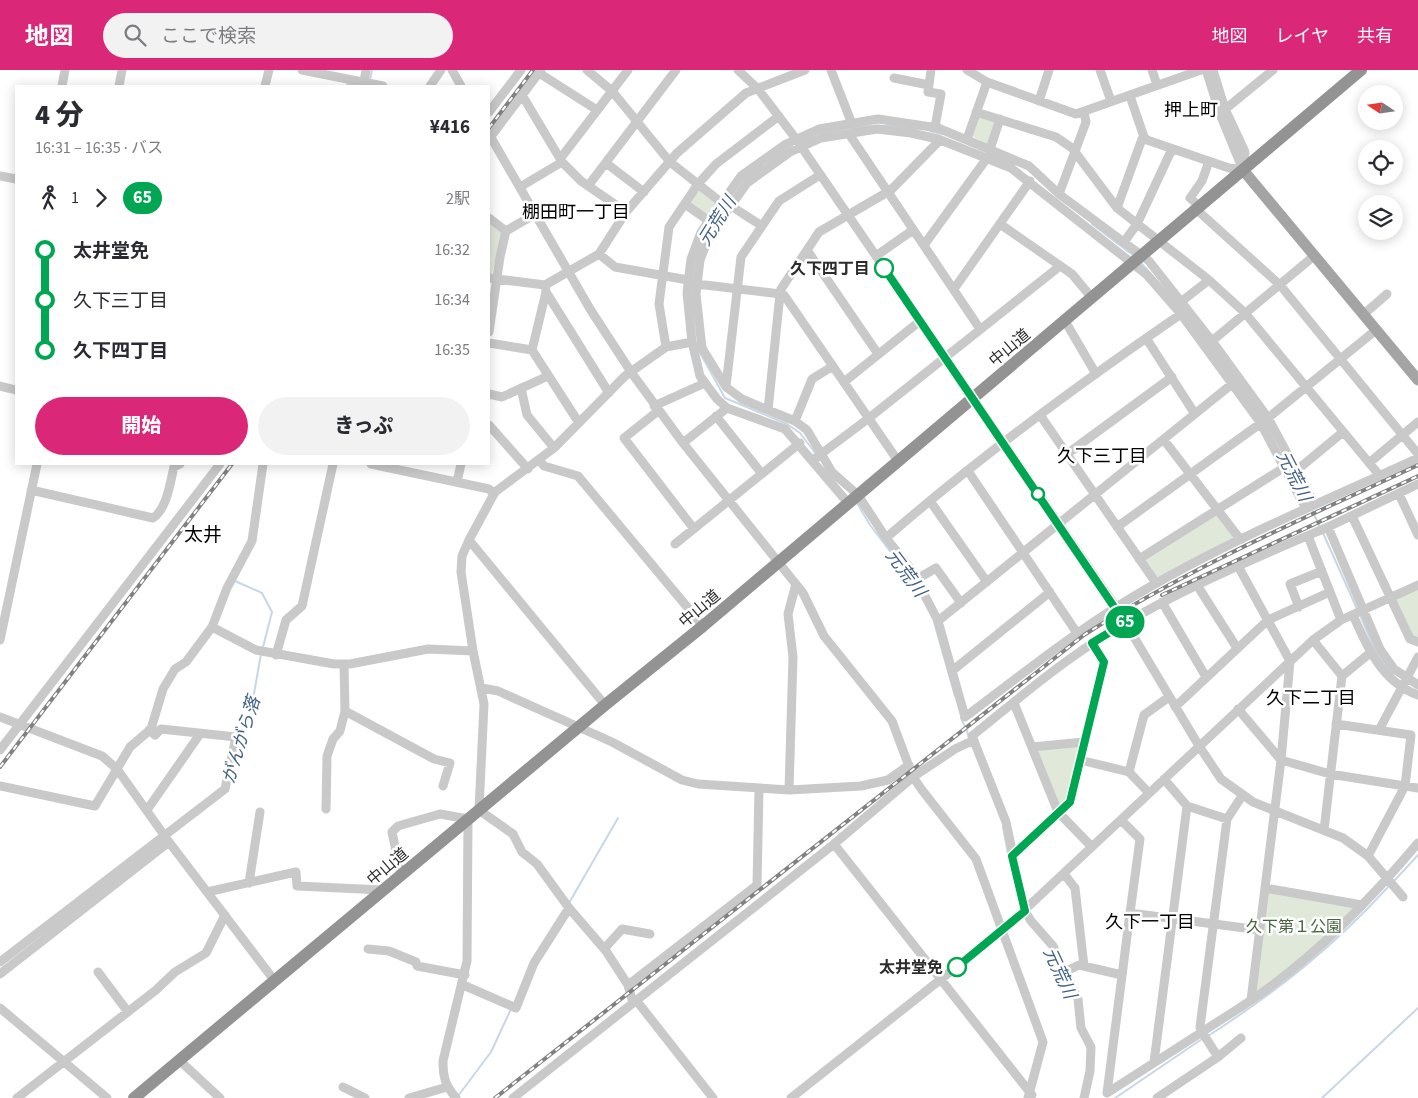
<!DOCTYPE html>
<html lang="ja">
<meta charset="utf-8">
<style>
body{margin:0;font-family:"Source Sans 3","Noto Sans JP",sans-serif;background:#f2f2f3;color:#2b2b33;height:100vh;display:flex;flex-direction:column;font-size:19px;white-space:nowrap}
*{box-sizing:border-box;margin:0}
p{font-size:16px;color:#7c7c81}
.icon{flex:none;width:28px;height:28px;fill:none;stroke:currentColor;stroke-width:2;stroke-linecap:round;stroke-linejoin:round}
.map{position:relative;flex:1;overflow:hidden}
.sheet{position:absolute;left:15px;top:15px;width:475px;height:380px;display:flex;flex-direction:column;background:#fff;border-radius:0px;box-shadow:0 2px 12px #0003}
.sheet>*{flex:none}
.badge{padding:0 10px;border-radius:16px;font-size:18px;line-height:32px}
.needle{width:32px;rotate:283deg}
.buttons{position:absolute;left:1358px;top:15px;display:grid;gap:10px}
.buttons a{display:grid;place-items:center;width:45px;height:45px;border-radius:50%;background:#fff;box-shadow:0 2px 12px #0003;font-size:25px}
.map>.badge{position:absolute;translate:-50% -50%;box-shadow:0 0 0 2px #fff}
.legs{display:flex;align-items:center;gap:8px;height:55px;padding:0 20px;font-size:16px}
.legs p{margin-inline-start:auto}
.overview{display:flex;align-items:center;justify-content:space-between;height:85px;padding:0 20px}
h1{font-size:28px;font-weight:800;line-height:38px}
.cta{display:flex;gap:10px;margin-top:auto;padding:10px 20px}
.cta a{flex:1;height:58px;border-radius:30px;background:#db2777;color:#fff;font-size:20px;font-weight:800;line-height:58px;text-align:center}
.cta a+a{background:#f2f2f3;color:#2b2b33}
ul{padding:0 20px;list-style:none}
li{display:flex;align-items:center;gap:18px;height:50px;font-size:19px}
li i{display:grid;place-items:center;width:8px;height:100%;margin:0 6px;background:currentColor}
li i::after{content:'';width:12px;height:12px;margin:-6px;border:4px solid;border-radius:50%;background:#fff}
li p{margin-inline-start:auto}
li:first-child i{background:linear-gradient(#0000 50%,currentColor 0)}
li:last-child i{background:linear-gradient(currentColor 50%,#0000 0)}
header{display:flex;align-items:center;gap:30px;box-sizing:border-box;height:70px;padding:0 25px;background:#db2777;color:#fff}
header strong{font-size:24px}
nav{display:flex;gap:28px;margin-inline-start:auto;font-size:18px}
.search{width:350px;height:45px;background:#f2f2f3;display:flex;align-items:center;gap:12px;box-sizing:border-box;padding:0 18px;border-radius:28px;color:#7c7c81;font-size:19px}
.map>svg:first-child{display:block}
</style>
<header>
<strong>地図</strong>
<div class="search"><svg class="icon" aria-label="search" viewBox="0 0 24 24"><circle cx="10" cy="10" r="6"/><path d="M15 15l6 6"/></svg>ここで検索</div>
<nav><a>地図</a><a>レイヤ</a><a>共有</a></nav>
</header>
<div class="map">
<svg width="1418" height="1028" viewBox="0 0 1418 1028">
<rect width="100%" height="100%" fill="#fff"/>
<!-- green -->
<path fill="#e0e8da" d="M979,45L997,50L989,76L972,66Z
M698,119L718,133L707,148L687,135Z
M489,154L502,163L492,204H489Z
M1217,443L1234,465L1233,469L1159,508L1155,507L1143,489Z
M1418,518V568L1411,567L1394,529Z
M1081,675L1067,731L1059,738L1036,679Z
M1268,821L1357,837L1307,883L1254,925Z"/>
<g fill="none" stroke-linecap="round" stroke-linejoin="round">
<!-- stream -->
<path stroke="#c7d7e7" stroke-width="2" d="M370,9L372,0
M346,16L348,14L360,16
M930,61L942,64
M800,72C832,58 869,53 903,57
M1092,154L1134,186
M702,171L748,106
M1141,193L1170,225
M699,281L725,328L787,354L800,363L816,384
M1235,310L1242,320
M857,433L870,455L912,510
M1311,438L1320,457
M1323,463L1357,539
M235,511L262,523L272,542L263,577
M1360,545L1375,580L1389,600
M934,552L955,626
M961,648L969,666
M236,686L249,652L261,584
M1003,757L1008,784
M1009,789L1017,826
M1394,811L1418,785
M569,833L618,748
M1208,966C1279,920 1332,878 1389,816
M458,1026L491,982L511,939
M1115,1028L1202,969
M1322,1028L1418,938"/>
<!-- minor -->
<path stroke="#c9c9c9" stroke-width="9" d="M302,0L383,16
M452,0L461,16
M587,0L612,21L670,92L722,133
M738,0L758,19L796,69L1116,537L1199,676L1221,709L1253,732L1343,768L1368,786
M831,0L852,54
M931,0L928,22L941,24L935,57
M967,0L987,12L1076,44L1201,0
M1100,0L1111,31
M1152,0L1157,15
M1206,0L1220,44L1243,100
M1213,0L1225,39L1245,82L1243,100
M539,3L597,40
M894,8L929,15
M364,12L366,0
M62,16L65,0
M119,16L122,0
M265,16L269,0
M430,16L441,0
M522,25L562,92L581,111L626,142
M1130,26L1144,67L1147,70L1229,98L1243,100
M1039,31L1049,0
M1223,41L1273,0
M489,42L521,0
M976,42L1056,67L1072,78L1117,138L1209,210L1245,243L1380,406
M1084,42L1086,52L1059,124L1149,191L1212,271L1268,348L1315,435
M489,64L590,239L631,302L683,373L803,523L824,566L892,651L913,707L922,720L976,789L1043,972L1028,1028
M849,64L980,259
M489,69L541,0
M967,69L987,12
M560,89L628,0
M606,93L644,122
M0,106L16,109
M588,116L676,0
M520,117L562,92
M685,134L709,151
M731,136L762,156
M1200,137L1190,128L1202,111L1209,91
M1117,138L1142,69L1144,68
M1197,140L1280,215L1418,384
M489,148L506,161
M1000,154L1072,204L1092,228
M1124,172L1137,154L1172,79
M924,175L987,88L1000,49
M807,180L878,284
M599,184L615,197L688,210L697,214L780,224L768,340L795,351L807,360L832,402L858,425L886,468L911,499L938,551L965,647C1024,603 1083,555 1148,518C1234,468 1327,430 1418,388
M876,186L913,160
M489,208L545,215L599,184L626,142L677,83L746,23L805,0
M545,215L546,222L532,280L579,353
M954,219L1030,111
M546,222L609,323
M1182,231L1209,210
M1364,244L1387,224
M1065,251L1096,304
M489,262L500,187L506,161L535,144
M1146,268L1195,344
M1212,271L1314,186
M692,272L700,306L717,329L727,338L785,359L848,433
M489,273L532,280
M666,277L659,234L669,157L698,114L716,94L779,46
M844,312L920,251
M0,316L16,320
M726,316L741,187L779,131L820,105
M521,318L527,345L554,378
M489,324L502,327L548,306
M654,336L705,313
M768,340L742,329L726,317L702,278L696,224L700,190L709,167L747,113L790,82L821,68L877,59L911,63L938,69L1011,98L1147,205L1181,244L1260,352L1306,439
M658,341L624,368L694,459
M1040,345L1156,513
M716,346L762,404
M795,351L812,309L833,296
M489,355L528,399
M1164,370L1240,469
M683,373L727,338
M1067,384L1172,307
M813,390L869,348L1060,196
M540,391L544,396L578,406L703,556
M898,391L784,225L780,224L781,219L819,162L891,120L937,73L938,69
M1369,393L1418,352
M371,394L489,419L494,424
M1297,400L1343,362
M968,401L1077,563
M457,412L461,394
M1418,414L1328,457L1380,579L1394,599L1418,615
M31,420L153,448C167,439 170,413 174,397L180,394
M1399,424L1418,465
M930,431L987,512
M1352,446L1410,569L1418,572
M1117,457L1268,348L1376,260
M1308,466L1341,550
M886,468C979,387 1079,314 1181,244
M469,470L605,635
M675,474L800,373
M1139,489L1285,397
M1238,496L1290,591L1281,690L1251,930
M917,509L936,498L961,533
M1197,515L1237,578
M1162,532L1206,607
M1299,537L1290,514L1322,501
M1353,545C1367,577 1382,612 1418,625
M938,551L1232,314
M212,557L256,580L334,594H350L428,579L473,581
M0,570L37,394
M1313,570L1342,606L1324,760
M276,585L286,550L302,536L333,394
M952,601L1050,522
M1342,606L1370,583
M482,618L498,621L612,672L682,710L698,714L789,720L861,716L888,710L909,695
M1014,633L1058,742L1092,777
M1175,637L1268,550L1330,522
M1238,639L1281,690L1330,704L1405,716L1411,665L1336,654
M345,641L434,689L450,693L443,716
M0,647L102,686L117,699L169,772L274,910
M1379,660L1418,587
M1032,677L1084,672
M0,680L220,394
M1080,690L1129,702
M1164,709L1187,736L1227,749
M0,716L95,736L130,677L151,659L163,619L175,599L186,592L212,557L227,518L252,471L263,394
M789,720L793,587L788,544L796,514
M1149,723L1129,702L1144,645L1169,627
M326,739L327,686L333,669L340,661L345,641L344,594
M147,740L200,664
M1121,750L1140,769L1130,843L1260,860
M834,774L1032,1025
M1012,786L1070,732L1104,592L1092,573
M1064,804L1075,818L1084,896
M401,805L392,762L398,756L440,744L468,749L467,891L443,991C443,1007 445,1015 456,1028
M249,813L260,742
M1265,818L1362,835
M207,822L296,802L297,816L382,820
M1403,827L1368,786L1405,716L1418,718
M1130,843L1107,1023L1202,962L1200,957L1227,749L1242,726
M368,879L389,881L416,892L417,896L465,905
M604,879L622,859L650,864
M0,892L225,719L236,667L161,659L155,665L149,660
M98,902L128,942
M1064,902L1079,895L1122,905
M0,904L169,772
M463,915L516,938L534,893L569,838
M628,915L757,815L759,719
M636,930L713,1028
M633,933L628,915L606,881L569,838L537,794L522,782L513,764L479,740L484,634L473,581L461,502L462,486L469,470L495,422L554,378L625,306L666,277L692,272L687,223L691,189L701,162L741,106L786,74L819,59L878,49L938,58L1029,96L1059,124
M0,938L107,1028
M1218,987L1202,962C1226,946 1252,931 1275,913C1329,873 1375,824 1418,773
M179,990L220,1028
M1154,992L1187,736
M343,1017L365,1028
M17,1028L156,920L175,902L206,883L225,845
M409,1028L447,1017
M513,1028L834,774L913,707L955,679L974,670
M791,1028L1003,860L1313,570L1341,550L1418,515
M1084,1028L1090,1001L1091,977L1081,958L1078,929L1053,876L1031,851L1025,841L1006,752L972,666C1012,634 1050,601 1093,573C1166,525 1248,491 1328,457
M1157,1028L1218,987L1241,968"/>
<!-- major -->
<path stroke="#a4a4a4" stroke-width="11" d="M1243,100L1418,310"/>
<!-- highway -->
<path stroke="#939393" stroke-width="12" d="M134,1028L605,635L703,556L1361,0"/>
<defs>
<path id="rail" d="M489,58L533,0
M1162,525L1418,406
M0,697L232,394
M495,1028L1084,565C1190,497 1305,448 1418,395"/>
</defs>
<!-- rail casing -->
<use href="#rail" stroke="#818181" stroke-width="4"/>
<!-- rail -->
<use href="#rail" stroke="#fff" stroke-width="2" stroke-dasharray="5.5" stroke-linecap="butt"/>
</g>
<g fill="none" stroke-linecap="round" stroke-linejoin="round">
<defs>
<path id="line-1" d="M884,198L1125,553L1092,573L1104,592L1070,732L1012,786L1025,841L957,897"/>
</defs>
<!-- line-1 casing -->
<use href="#line-1" stroke="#fff" stroke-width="11"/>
<!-- line-1 -->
<use href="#line-1" stroke="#00a651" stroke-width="8"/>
</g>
<!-- markers -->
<g fill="#fff" stroke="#00a651" stroke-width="2.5">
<circle cx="884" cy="198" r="9"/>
<circle cx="1038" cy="424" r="6"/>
<circle cx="957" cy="897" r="9"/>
</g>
<g text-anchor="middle" stroke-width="5" stroke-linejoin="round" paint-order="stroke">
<!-- stop labels -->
<g font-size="16" font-weight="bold" fill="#2c2c2c" stroke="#fff" text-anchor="end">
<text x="870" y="204">久下四丁目</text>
<text x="943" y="903">太井堂免</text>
</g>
<!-- street labels -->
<g font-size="16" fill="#2c2c2c" stroke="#fff">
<text transform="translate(1009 277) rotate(-40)" y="6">中山道</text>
<text transform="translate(699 538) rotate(-40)" y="6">中山道</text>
<text transform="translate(387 796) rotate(-40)" y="6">中山道</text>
</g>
<!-- park labels -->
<g font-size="16" fill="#4a633e" stroke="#fff">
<text x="1294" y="862">久下第１公園</text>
</g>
<!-- neighbourhood labels -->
<g font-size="18" fill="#000" stroke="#fff">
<text x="1191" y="46">押上町</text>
<text x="576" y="148">棚田町一丁目</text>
<text x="1102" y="392">久下三丁目</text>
<text x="1311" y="634">久下二丁目</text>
<text x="1150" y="858">久下一丁目</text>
</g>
<!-- water labels -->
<g font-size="18" font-style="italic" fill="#426286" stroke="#fff">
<text transform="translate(717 151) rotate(-58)" y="6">元荒川</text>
<text transform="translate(1294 406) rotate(63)" y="6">元荒川</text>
<text transform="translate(906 503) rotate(53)" y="6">元荒川</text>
<text transform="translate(241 670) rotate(-73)" y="6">がんがら落</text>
<text transform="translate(1060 903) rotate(65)" y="6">元荒川</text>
</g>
<!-- quarter labels -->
<g font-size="19" fill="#000" stroke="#fff">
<text x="203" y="471">太井</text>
</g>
</g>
</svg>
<div class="buttons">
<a><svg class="needle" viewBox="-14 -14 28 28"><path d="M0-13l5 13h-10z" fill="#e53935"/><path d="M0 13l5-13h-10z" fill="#7c7c81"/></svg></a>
<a><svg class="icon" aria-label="locate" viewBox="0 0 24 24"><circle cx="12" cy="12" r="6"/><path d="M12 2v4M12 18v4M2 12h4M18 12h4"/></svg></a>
<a><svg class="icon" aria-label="layers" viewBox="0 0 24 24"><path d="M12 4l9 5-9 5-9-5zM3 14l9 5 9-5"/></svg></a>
</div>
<b class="badge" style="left:1125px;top:552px;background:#00a651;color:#fff">65</b>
<section class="sheet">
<div class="overview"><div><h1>4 分</h1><p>16:31 – 16:35 · バス</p></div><b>¥416</b></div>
<div class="legs"><svg class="icon" aria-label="walk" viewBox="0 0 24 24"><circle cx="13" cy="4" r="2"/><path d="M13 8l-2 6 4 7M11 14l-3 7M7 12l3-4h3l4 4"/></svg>1<svg class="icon" aria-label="forward" viewBox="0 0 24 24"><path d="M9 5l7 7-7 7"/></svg><b class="badge" style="background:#00a651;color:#fff">65</b><p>2駅</p></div>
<ul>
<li><i style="color:#00a651"></i><b>太井堂免</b><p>16:32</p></li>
<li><i style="color:#00a651"></i><span>久下三丁目</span><p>16:34</p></li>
<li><i style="color:#00a651"></i><b>久下四丁目</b><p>16:35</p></li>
</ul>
<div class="cta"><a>開始</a><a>きっぷ</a></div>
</section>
</div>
